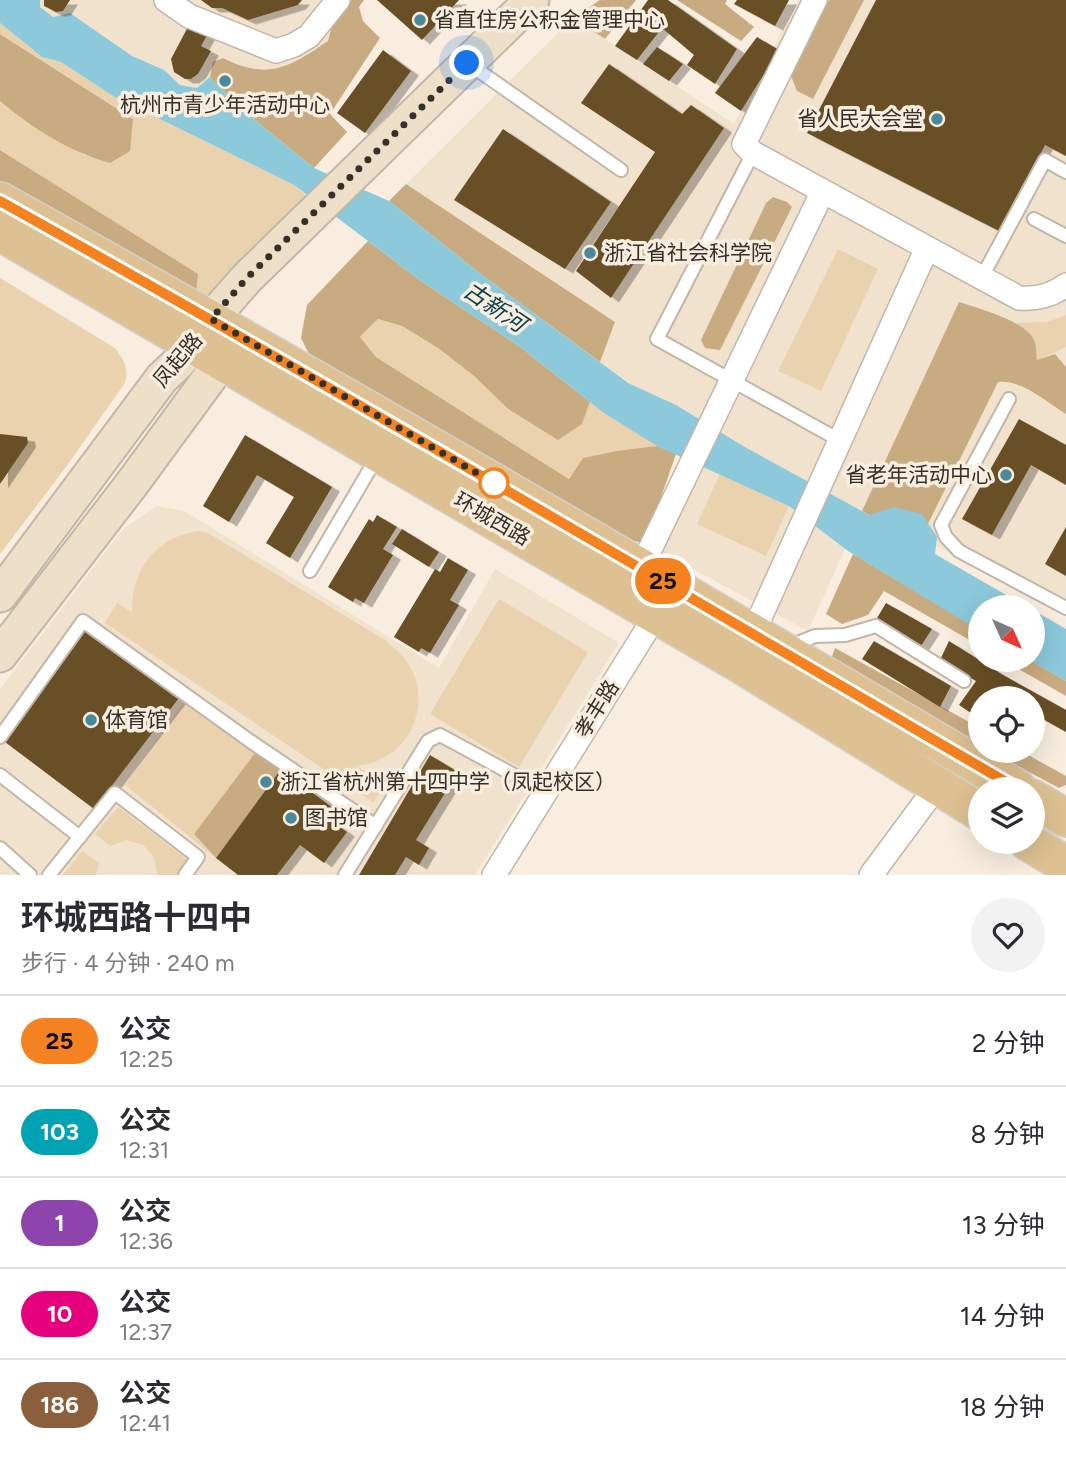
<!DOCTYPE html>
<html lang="zh">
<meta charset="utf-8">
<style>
body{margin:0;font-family:Figtree,"Noto Sans SC",sans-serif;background:#f2f2f3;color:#2b2b33;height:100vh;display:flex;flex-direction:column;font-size:26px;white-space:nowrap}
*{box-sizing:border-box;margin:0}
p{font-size:23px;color:#7c7c81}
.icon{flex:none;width:38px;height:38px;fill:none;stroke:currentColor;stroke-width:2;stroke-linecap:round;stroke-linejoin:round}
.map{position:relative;height:875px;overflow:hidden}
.panel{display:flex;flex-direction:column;background:#fff;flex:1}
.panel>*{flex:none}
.badge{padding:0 14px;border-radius:23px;font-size:24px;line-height:46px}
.needle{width:46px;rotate:135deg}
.buttons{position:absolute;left:968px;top:595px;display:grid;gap:14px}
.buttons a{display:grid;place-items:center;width:77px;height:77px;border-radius:50%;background:#fff;box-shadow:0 7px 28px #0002;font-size:35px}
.you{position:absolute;width:35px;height:35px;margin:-18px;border:5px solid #fff;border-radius:50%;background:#1a73e8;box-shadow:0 0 0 10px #1a73e833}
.map>.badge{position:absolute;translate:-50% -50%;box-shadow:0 0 0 4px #fff}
.round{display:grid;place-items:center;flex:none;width:74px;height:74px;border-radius:37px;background:#f2f2f3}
.headline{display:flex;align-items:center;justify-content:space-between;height:119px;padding:0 21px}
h1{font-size:33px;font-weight:700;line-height:52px}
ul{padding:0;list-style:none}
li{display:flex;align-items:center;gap:21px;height:91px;padding:0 21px;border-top:2px solid #e1e1e2}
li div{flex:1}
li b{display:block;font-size:26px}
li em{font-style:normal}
li .badge{min-width:77px;font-weight:700;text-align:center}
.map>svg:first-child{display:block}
</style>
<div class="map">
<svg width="1066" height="875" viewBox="0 0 1066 875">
<defs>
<filter id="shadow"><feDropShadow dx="8" dy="4.5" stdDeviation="0" flood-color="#0004"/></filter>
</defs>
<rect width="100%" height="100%" fill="#f8edde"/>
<!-- built -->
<path fill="#f1e2cd" d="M18,0H361L325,56L239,122Z
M798,0H1066V607L862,511L808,631L645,543L693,428L604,380L609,369L600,362L615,322L406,184L573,18L734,124Z
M157,506L184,511L439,668L495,569L619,643L475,875H0V689L123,529Z"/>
<!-- green -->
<path fill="#ebd2af" d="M0,23L42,57L61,62L113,96L294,185L307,196L207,298L196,292L197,274L0,150V101L51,137L86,156L133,119L0,34Z
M838,249L878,269L821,391L778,371Z
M0,278L115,348C124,360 129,368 125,383L66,467L0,554Z
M1066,315V347L1037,360L1029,332L1015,323L1047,322Z
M378,319L402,326L438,348L474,376L507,408L582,424L590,402L657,446L616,451L583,458L569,479L376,357L360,337Z
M720,474L789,506L766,556L697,524Z
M198,531L208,533L385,640C391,646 400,652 405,659C430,690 419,740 383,758C375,763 366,764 357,766L385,786L373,802L105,623L117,603L132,612C131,570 156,537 198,531Z
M499,599L588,652L519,767L430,714Z
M184,702L255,753L194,834L216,858L125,785Z
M118,807L188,860L180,875H157L154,857L143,845L126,840L110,846L95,834Z
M82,851L99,863L96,875H63Z"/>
<!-- forest -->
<path fill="#c8ab80" d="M351,0H364L359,7L363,21L380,38L330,114L347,132L314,168L239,107L210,77L213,62L223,58C268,81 290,67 328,41L332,26Z
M600,0H636L605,39L573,18Z
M677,0H727L725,4L754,27L741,41Z
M829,0H864L813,99L797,91L790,73Z
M0,34L133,119L130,151L110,163C70,152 32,128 0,101Z
M0,150L198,274L196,292L0,184Z
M406,184L615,322L600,362L482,275L389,201Z
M773,197L787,202L792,207L720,350L705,348L701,340L766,203Z
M368,241L421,281L519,346L590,402L582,424L558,440L507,408L474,376L438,348L402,326L378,319L360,337L376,357L569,479L583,458L616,451L657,446L676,454L645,543L627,540L309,354L301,338L307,305Z
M959,302C978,308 1024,321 1033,338C1037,345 1036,353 1037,360L1055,354L1066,367V414C1047,402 1021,379 998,382L921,538L913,540L862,511Z
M853,554L980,630V646L884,591L868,615L842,624L826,614Z
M835,648L980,728V745L830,662Z
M1003,660H1030L1066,681V696Z
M990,751H1021L1066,776V785L1059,788Z
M255,753L281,769L216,858L194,834Z"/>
<!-- water -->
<path fill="#8cc9da" d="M0,0H40V7L53,17L70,13L132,56L164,70L180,85L197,88L210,77L239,107L314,168L389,201L482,275L628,383L676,405L743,446L869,515L894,507L922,514L937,537L935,554L1027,607H980V631L848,551L789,506L657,446L604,413L519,346L421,281L294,185L113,96L61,62L42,57L0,23Z
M1033,610L1066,629V681L1029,660H1032Z"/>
<!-- building -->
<path fill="#695027" filter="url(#shadow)" d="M44,0H70L63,11L56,12L44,6Z
M201,0H302L298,5L248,20L222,8H212Z
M377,0H459L422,40Z
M648,0H668L737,49L715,84L687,65L694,55L662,28L637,60L615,46Z
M737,0H789L775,26L734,4Z
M876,0H1066V156L1045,145L1001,232L807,133Z
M190,23L209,32L201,46L211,51L198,74L191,79H185L174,72L171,59Z
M757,37L779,50L741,111L715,93Z
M657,47L683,64L669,81L643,64Z
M383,50L411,71L365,133L337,113Z
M609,64L682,114L691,105L724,128L611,298L576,271L655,152L581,103Z
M503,129L611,202L565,269L454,200Z
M1019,419L1066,445V485L1031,465L992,535L962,519Z
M0,434L27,437L28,443L0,484Z
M245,435L332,487L290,558L266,543L294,497L257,475L229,522L203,506Z
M377,515L397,527L383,549L393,555L364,603L355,598L353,602L328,587L369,519L373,522Z
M1066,527V576L1045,564Z
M402,529L439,552L429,567L392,544Z
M448,558L468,570L450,600L459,605L430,653L421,648L419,652L394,637L435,569L440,572Z
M886,603L932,629L921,646L877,618Z
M84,629L179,698L94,809L5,742Z
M874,641L951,686L940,707L862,659Z
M949,641L1003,675L1066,710V732L1032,713V698H980V719L959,705L976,681L940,660Z
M430,755L458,772L416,840L429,848L419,865L406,857L395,875H359Z
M281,769L341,814L334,823L347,832L324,863L300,845L277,875H238L216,858Z"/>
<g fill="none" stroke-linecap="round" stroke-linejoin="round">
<defs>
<path id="lane" d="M469,64L621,170
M753,153L657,339L841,441
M1034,219L1066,236
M982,277L1045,160L1066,172
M1009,399L941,525L946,537L959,551L1066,608
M310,571L377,457
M788,647L815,636L845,635L876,626L964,681
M0,737L83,621L250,741L376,826
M0,775L80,837
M0,848L30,875
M49,875L115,793L198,857L185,875
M345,875L428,741L440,735L514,775"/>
<path id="street" d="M166,0L189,16L276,51L294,45L309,36L338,0
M815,0L744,144L753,153L1019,298C1037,299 1051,296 1066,285
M641,568L823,191
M753,633L927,248
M494,875L656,615
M871,875L937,786"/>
<path id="secondary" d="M0,595L162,378L179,362L211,319L247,278L532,0
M0,655L131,485L222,361L215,335"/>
<path id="primary" d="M0,201C342,392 681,590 1018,789
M0,232L740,664L980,812
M1032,798L1066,818
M1028,842L1066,865"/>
</defs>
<!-- lane casing -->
<use href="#lane" stroke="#c1b7a9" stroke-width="16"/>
<!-- street casing -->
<use href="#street" stroke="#c1b7a9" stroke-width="26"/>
<!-- secondary casing -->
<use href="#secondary" stroke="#c1b7a9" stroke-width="37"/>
<!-- primary casing -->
<use href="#primary" stroke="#d2d1d0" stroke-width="40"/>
<!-- lane -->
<use href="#lane" stroke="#fff" stroke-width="12"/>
<!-- street -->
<use href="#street" stroke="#fff" stroke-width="23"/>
<!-- secondary -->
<use href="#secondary" stroke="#eee0c8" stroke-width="33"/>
<!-- primary -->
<use href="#primary" stroke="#ddc192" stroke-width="37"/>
</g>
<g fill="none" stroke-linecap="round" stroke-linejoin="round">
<defs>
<path id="line" d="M0,201C342,392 680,592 1018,789"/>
</defs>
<!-- line casing -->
<use href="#line" stroke="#fff" stroke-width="16"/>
<!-- line -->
<use href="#line" stroke="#f58220" stroke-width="10"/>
<!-- walk -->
<path stroke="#34302a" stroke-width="7" stroke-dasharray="0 12.6" d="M467,63L247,278L211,319L494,483"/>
</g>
<!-- markers -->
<g fill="#488a9b" stroke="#f8edde" stroke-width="2.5">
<circle cx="420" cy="20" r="7"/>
<circle cx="225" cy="81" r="7"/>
<circle cx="937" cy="119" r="7"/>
<circle cx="590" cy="253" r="7"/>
<circle cx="1006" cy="475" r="7"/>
<circle cx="91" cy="720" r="7"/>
<circle cx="266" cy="782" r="7"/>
<circle cx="291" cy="818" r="7"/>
</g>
<circle fill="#fff" stroke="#f58220" stroke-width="3.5" cx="494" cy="483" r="14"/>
<g text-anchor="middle" stroke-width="7" stroke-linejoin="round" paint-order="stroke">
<!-- poi labels -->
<g font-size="21" fill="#34302a" stroke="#f8edde" text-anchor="start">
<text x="434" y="27">省直住房公积金管理中心</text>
<text x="225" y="112" text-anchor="middle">杭州市青少年活动中心</text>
<text x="923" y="126" text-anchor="end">省人民大会堂</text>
<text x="604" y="260">浙江省社会科学院</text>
<text x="992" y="482" text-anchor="end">省老年活动中心</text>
<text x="105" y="727">体育馆</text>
<text x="280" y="789">浙江省杭州第十四中学（凤起校区）</text>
<text x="305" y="825">图书馆</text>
</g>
<!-- street labels -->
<g font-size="21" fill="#34302a" stroke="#f8edde">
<text transform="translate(178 360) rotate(-50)" y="7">凤起路</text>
<text transform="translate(492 519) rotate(30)" y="7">环城西路</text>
<text transform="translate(597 709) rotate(-58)" y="7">孝丰路</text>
</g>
<!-- water labels -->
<g font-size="23" font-style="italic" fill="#09414e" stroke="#f8edde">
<text transform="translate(495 307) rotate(34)" y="8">古新河</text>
</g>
</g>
</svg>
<div class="buttons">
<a><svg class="needle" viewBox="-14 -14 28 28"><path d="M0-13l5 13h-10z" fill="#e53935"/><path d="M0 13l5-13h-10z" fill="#7c7c81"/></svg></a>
<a><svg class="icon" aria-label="locate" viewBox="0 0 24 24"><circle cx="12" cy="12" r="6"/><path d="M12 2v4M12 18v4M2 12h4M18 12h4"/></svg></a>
<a><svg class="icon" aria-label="layers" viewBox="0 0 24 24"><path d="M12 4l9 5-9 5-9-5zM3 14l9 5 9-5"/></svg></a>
</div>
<div class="you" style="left:467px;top:63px"></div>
<b class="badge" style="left:663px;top:581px;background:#f58220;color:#111">25</b>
</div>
<section class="panel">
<div class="headline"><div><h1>环城西路十四中</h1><p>步行 · 4 分钟 · 240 m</p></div><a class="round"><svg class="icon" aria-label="heart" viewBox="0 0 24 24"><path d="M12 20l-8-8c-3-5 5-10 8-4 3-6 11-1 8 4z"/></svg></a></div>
<ul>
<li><span class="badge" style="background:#f58220;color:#111">25</span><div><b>公交</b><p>12:25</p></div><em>2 分钟</em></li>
<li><span class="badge" style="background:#00a3b4;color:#fff">103</span><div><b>公交</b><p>12:31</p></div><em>8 分钟</em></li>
<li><span class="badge" style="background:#8e44ad;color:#fff">1</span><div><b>公交</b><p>12:36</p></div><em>13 分钟</em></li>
<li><span class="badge" style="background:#e6007e;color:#fff">10</span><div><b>公交</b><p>12:37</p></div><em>14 分钟</em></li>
<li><span class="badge" style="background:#8b5e3c;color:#fff">186</span><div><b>公交</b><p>12:41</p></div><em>18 分钟</em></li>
</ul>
</section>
